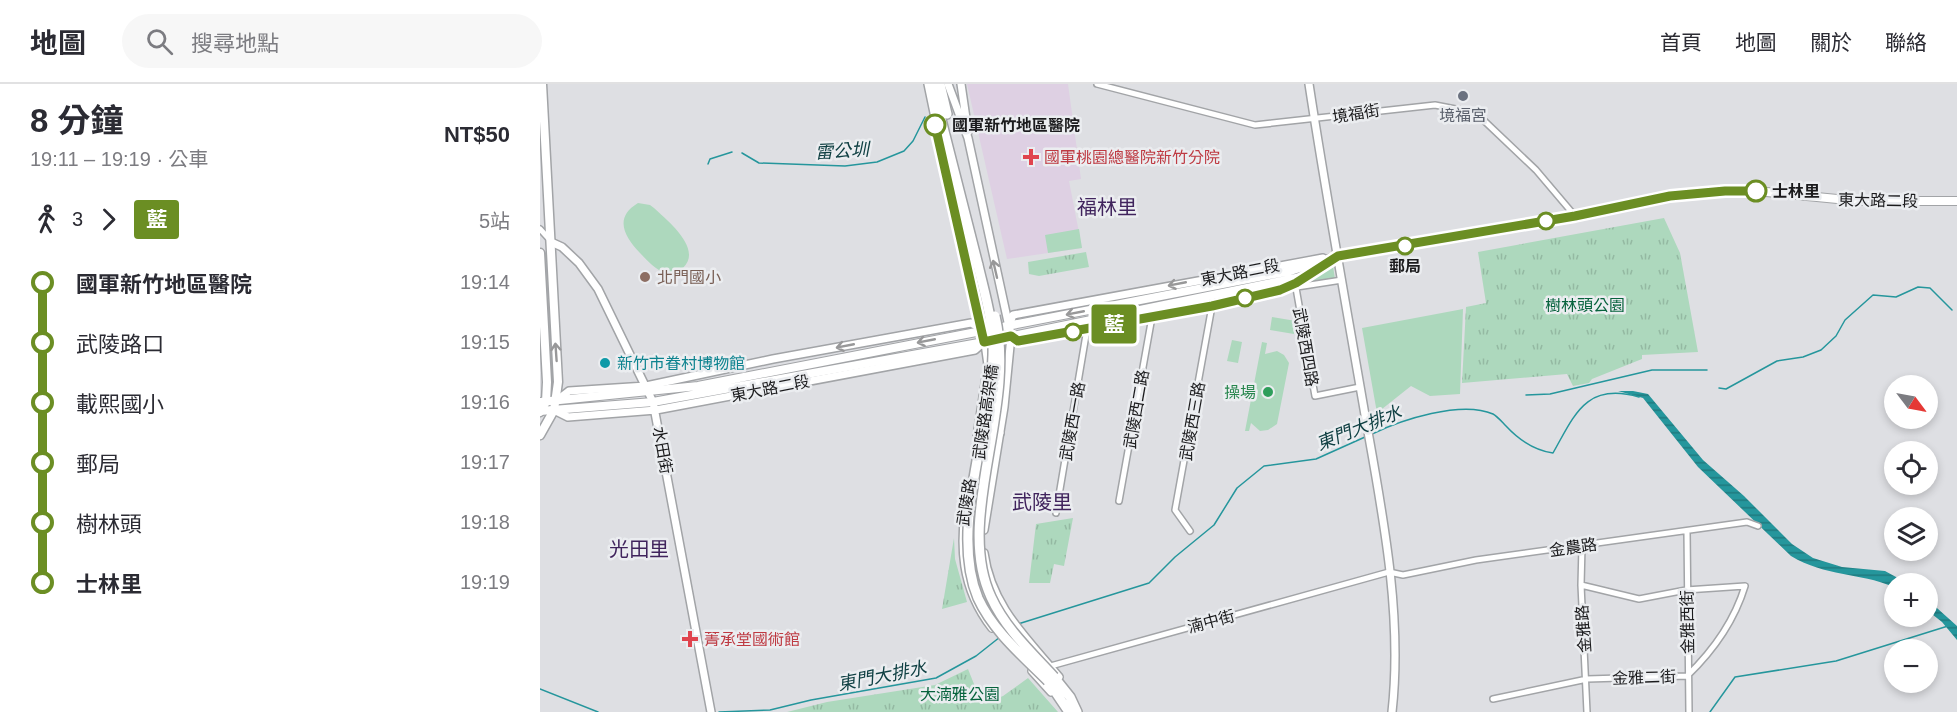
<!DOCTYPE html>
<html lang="zh-TW">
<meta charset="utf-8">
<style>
body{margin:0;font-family:Helvetica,"Noto Sans TC",sans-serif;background:#f7f7f7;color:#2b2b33;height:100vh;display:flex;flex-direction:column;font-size:22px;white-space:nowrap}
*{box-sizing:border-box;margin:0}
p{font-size:20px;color:#7c7c81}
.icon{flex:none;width:33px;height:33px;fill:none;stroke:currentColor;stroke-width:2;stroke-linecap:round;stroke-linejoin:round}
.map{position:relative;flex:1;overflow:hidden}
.drawer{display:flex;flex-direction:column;background:#fff;width:540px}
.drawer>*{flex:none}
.badge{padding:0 12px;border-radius:4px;font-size:21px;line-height:39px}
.needle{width:39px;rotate:122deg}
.fabs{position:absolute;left:1344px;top:291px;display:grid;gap:12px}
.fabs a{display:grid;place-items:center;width:54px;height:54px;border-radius:50%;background:#fff;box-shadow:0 3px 9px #0003;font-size:30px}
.map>.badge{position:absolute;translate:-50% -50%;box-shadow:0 0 0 3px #fff}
.legs{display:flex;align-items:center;gap:9px;height:66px;padding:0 30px;font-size:20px}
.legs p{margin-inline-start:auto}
.headline{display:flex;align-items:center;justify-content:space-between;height:102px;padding:0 30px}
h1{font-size:33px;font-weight:700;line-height:45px}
ul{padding:0 30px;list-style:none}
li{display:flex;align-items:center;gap:21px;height:60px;font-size:22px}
li i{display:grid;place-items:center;width:9px;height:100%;margin:0 8px;background:currentColor}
li i::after{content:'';width:15px;height:15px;margin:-8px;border:4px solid;border-radius:50%;background:#fff}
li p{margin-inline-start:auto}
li:first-child i{background:linear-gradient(#0000 50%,currentColor 0)}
li:last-child i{background:linear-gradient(currentColor 50%,#0000 0)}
header{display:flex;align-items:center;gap:36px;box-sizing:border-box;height:84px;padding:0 30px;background:#fff;border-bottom:2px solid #e1e1e2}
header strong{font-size:28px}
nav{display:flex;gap:33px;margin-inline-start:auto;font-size:21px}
.search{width:420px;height:54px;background:#f7f7f7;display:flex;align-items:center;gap:15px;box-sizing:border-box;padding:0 21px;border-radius:33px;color:#7c7c81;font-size:22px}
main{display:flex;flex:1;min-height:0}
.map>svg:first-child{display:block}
</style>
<header>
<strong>地圖</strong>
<div class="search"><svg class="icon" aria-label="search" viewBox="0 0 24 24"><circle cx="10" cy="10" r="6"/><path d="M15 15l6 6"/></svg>搜尋地點</div>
<nav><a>首頁</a><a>地圖</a><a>關於</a><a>聯絡</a></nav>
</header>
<main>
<section class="drawer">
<div class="headline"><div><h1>8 分鐘</h1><p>19:11 – 19:19 · 公車</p></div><b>NT$50</b></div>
<div class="legs"><svg class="icon" aria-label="walk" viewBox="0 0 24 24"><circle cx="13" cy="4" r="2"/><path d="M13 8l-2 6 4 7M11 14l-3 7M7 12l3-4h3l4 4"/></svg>3<svg class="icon" aria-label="forward" viewBox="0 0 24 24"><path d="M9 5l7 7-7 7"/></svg><b class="badge" style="background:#6b8e23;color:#fff">藍</b><p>5站</p></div>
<ul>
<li><i style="color:#6b8e23"></i><b>國軍新竹地區醫院</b><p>19:14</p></li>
<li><i style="color:#6b8e23"></i><span>武陵路口</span><p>19:15</p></li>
<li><i style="color:#6b8e23"></i><span>載熙國小</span><p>19:16</p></li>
<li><i style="color:#6b8e23"></i><span>郵局</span><p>19:17</p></li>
<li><i style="color:#6b8e23"></i><span>樹林頭</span><p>19:18</p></li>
<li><i style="color:#6b8e23"></i><b>士林里</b><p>19:19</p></li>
</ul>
</section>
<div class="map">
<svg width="1417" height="628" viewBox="0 0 1417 628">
<defs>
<pattern id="park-tufts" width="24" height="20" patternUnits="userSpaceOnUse" patternTransform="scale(1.5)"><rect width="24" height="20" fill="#add8bd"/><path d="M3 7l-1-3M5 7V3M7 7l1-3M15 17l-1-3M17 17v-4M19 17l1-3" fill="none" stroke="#94b9a2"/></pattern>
<pattern id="water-rules" width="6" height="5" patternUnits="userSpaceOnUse" patternTransform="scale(1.5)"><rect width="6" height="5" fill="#25969c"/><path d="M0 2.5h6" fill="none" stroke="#1f7a7f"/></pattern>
</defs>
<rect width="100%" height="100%" fill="#dedfe3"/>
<!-- medical -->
<path fill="#ded0e3" d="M427,0H528L541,95L529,97L542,164L467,175Z"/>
<!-- grass -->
<path fill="#add8bd" d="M98,119L110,121L114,124C128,137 163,165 143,184C138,189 132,190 126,189C115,186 107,176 100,169C85,153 73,134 98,119Z
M539,145L542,164L508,169L505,151Z
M793,182L795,195L755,201Z
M923,225L920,310L890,312L871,302L837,329L822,244Z
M732,233L756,237L754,250L730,246Z
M692,256L702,258L698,279L687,277Z
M722,258L727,259L725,270L737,267L744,271L749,279L737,340L728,346L720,347L711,339L709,347H705Z"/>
<!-- park -->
<path fill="url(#park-tufts)" d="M1124,134L1140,169L1158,268L1102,271V275L1052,295L1049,299L1033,302L1027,290L922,299L926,223L946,219L938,168Z
M546,168L549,183L499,192L489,190L488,178Z
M533,434L524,482L514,480L510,499H489L496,440Z
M414,454L415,475L427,518L402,525Z
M428,585L442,620L463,612L488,594L518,628H247L287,618L395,601Z"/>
<!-- water -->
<path fill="url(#water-rules)" d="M1078,307H1093L1108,310L1163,376L1204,412L1252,460L1273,474L1302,483L1345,487L1367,499L1354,500V503C1318,488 1286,493 1251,472L1158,383L1103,314Z
M1388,516L1417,542V556L1402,538L1388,527Z"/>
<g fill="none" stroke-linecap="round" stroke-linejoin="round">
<!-- stream -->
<path stroke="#25969c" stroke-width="1.5" d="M202,69L219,79L305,82L337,78L364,67L373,57L385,33
M168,80L170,75L192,68
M1179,304L1186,305L1237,277L1263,273L1281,266L1296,252L1305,236L1333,211L1356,213L1378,203L1390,204L1412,226
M986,311L1010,310L1112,286H1167
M832,350C861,336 921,316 953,330C957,332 962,338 966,342C979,356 993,366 1013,369C1035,330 1046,298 1099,313
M478,540L609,499L635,473L674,441L697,404L724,382L776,375L825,353
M0,605L58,628
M179,628L230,626L271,616L396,594L436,572L460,553
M1170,628L1195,593L1296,577L1408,542"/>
<defs>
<path id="minor" d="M557,0L715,41L895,21L936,29L996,86L1035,132
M0,145L11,157
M756,204L775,312L820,303
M744,205L802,196
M579,417L612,233
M516,429L547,245
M650,447L635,426L672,222
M1147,447L1149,628
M1042,462L1041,501L1047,628
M507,583L849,488L863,491L936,476L1207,438L1218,442
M953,615L1047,595L1147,592C1174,566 1194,538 1205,502L1146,506L1099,515L1041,501"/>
<path id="tertiary" d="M388,0L414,125L443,245L448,281L437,352
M408,0L428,54L471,252L464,323L444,446
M421,0L428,48
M769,0C786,111 806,221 825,331C842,427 863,530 852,628
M11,158L22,163L39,179L58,205L113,318L171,628
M469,242L473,231L783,174
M471,252L479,257L672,222L740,206L765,193
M16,317L29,307L106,302L233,275L431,239L443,245
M14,326L28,333L116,326L435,266L444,258
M427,413C419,462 421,504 452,544
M444,469C451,522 487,554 519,593
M492,587L511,608"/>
<path id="secondary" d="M0,318L158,302L750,187L798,172L1035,132L1130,112L1185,107H1216L1318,117H1417
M0,327L113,318L444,258L761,193L784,180"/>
<path id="primary" d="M0,169L7,298L6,318L0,328
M0,351L14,326L18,298L2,0"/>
<path id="trunk" d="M392,0L438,181
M400,0L407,30
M451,364L459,349
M433,462L438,411
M453,530L475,556
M514,593L530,613L537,628
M508,597L529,628"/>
</defs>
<!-- minor casing -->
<use href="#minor" stroke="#a2a4a7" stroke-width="8"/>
<!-- tertiary casing -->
<use href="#tertiary" stroke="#a2a4a7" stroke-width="10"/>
<!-- secondary casing -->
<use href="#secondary" stroke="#a2a4a7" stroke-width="10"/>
<!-- primary casing -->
<use href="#primary" stroke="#a2a4a7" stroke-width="11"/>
<!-- trunk casing -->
<use href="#trunk" stroke="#a2a4a7" stroke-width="12"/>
<!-- minor -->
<use href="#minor" stroke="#fff" stroke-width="5"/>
<!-- tertiary -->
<use href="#tertiary" stroke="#fff" stroke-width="7"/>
<!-- secondary -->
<use href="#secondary" stroke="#fff" stroke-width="8"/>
<!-- primary -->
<use href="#primary" stroke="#fff" stroke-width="8"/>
<!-- trunk -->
<use href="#trunk" stroke="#fff" stroke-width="9"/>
<defs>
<path id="trunk-bridge" d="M438,181C445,211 454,240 453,271C451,345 409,444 438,514C453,547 483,572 508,597
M455,232C477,324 414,434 451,513C465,544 491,568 514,593"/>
</defs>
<!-- trunk-bridge casing -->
<use href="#trunk-bridge" stroke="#a2a4a7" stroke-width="12" stroke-linecap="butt"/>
<!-- trunk-bridge -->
<use href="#trunk-bridge" stroke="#fff" stroke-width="9"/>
</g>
<!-- one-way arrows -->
<defs><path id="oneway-shaft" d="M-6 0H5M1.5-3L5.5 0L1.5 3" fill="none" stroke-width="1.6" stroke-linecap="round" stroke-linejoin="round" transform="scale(1.5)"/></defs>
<g stroke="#989899">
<use href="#oneway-shaft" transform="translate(455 185) rotate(-103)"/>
<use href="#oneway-shaft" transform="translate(637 200) rotate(169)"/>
<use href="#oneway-shaft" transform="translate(535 229) rotate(169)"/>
<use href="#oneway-shaft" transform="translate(386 257) rotate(169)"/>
<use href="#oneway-shaft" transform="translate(305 262) rotate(169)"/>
<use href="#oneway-shaft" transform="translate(16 268) rotate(-94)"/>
</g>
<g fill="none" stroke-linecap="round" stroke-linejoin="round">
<defs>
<path id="line-1" d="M395,41L444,258L471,252L478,257L672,222L740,206L756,199L798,172L1035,132L1130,112L1185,107H1216"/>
</defs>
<!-- line-1 casing -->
<use href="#line-1" stroke="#fff" stroke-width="14"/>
<!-- line-1 -->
<use href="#line-1" stroke="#6b8e23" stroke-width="9"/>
</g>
<!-- markers -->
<circle fill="#6b7280" stroke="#ebedf0" stroke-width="2" cx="923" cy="12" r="6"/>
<g fill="#fff" stroke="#6b8e23" stroke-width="3">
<circle cx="395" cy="41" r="10"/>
<circle cx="1216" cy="107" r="10"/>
<circle cx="1006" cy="137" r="8"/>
<circle cx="865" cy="162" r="8"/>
<circle cx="705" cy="214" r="8"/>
<circle cx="533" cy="248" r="8"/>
</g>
<g fill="#e0444e" stroke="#ebedf0" stroke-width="2">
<path d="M488 64h6v6h6v6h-6v6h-6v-6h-6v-6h6z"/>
<path d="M147 546h6v6h6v6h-6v6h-6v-6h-6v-6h6z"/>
</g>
<circle fill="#8d6e63" stroke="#ebedf0" stroke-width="2" cx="105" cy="193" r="6"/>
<circle fill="#0f9aa8" stroke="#ebedf0" stroke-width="2" cx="65" cy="279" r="6"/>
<circle fill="#2e9e5b" stroke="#ebedf0" stroke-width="2" cx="728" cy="308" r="6"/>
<g text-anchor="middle" stroke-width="5" stroke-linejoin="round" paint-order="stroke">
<!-- street labels -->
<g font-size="16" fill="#1b1b1d" stroke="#ebedf0">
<text transform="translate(816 29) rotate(-9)" y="6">境福街</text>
<text transform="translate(1338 116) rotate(1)" y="6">東大路二段</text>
<text transform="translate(700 188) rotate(-11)" y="6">東大路二段</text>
<text transform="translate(766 263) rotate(80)" y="6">武陵西四路</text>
<text transform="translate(230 304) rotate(-11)" y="6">東大路二段</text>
<text transform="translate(596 325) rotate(-80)" y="6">武陵西二路</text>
<text transform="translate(445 328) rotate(-82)" y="6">武陵路高架橋</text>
<text transform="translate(532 337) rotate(-80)" y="6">武陵西一路</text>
<text transform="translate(652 337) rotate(-80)" y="6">武陵西三路</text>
<text transform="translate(123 366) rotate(80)" y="6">水田街</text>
<text transform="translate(426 418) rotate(-81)" y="6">武陵路</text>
<text transform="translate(1033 463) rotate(-8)" y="6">金農路</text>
<text transform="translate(671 537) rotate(-15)" y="6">湳中街</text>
<text transform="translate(1147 538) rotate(-91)" y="6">金雅西街</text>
<text transform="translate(1043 545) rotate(-94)" y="6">金雅路</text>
<text transform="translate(1104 593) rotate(-2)" y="6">金雅二街</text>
</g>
<!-- worship labels -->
<g font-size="16" fill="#5b616d" stroke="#ebedf0">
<text x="923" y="37">境福宮</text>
</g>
<!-- stop labels -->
<g font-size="16" font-weight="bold" fill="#1b1b1d" stroke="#ebedf0" text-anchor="start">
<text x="412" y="47">國軍新竹地區醫院</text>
<text x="1232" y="113">士林里</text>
<text x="865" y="188" text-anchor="middle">郵局</text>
</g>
<!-- health labels -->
<g font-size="16" fill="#be3a42" stroke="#ebedf0" text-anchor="start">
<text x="504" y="79">國軍桃園總醫院新竹分院</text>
<text x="164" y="561">菁承堂國術館</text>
</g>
<!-- education labels -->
<g font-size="16" fill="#785e54" stroke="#ebedf0" text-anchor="start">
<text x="117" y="199">北門國小</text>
</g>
<!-- park labels -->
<g font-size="16" fill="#07633d" stroke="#ebedf0">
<text x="1045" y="227">樹林頭公園</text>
<text x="420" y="616">大湳雅公園</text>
</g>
<!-- culture labels -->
<g font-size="16" fill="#0d838f" stroke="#ebedf0" text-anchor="start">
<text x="77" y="285">新竹市眷村博物館</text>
</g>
<!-- leisure labels -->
<g font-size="16" fill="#27864d" stroke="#ebedf0" text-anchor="end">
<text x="716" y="314">操場</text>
</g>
<!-- water labels -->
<g font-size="18" font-style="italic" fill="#104043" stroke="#ebedf0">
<text transform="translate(302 67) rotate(-3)" y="6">雷公圳</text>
<text transform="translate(819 344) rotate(-22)" y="6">東門大排水</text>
<text transform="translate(342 592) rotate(-11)" y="6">東門大排水</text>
</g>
<!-- quarter labels -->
<g font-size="20" fill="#40245d" stroke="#ebedf0">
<text x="567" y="130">福林里</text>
<text x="502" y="425">武陵里</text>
<text x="99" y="472">光田里</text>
</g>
</g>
</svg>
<div class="fabs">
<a><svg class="needle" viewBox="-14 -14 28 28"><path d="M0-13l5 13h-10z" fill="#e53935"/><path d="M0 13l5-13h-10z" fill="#7c7c81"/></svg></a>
<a><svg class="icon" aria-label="locate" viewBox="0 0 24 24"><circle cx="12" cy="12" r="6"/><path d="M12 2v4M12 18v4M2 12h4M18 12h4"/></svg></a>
<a><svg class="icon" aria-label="layers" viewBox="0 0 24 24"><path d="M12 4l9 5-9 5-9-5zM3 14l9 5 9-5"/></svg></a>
<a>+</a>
<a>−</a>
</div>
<b class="badge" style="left:574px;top:240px;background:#6b8e23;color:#fff">藍</b>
</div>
</main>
